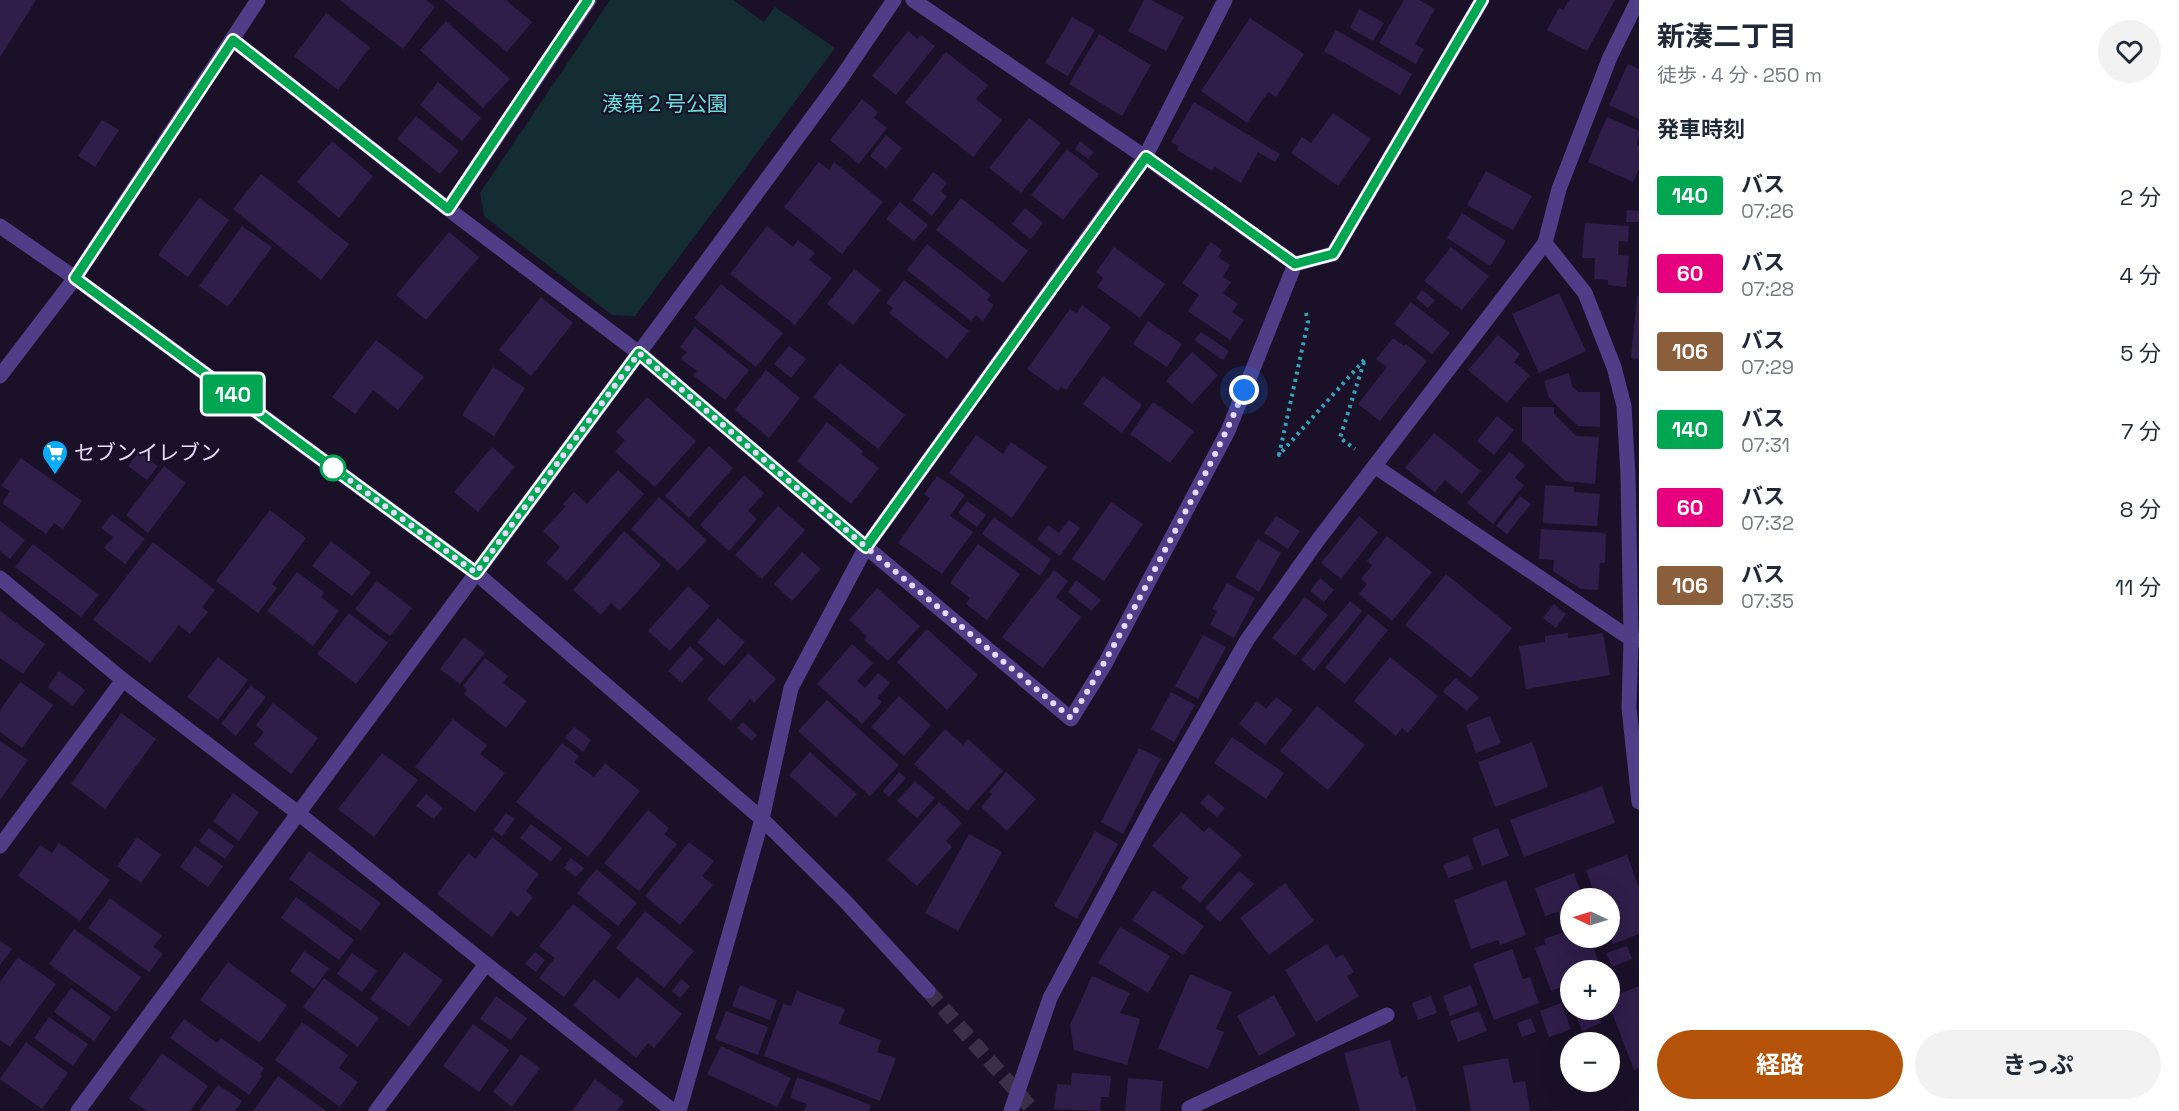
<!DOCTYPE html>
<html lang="ja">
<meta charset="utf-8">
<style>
body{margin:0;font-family:"Space Grotesk","Noto Sans JP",sans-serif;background:#f2f2f3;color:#1f2937;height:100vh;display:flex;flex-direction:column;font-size:22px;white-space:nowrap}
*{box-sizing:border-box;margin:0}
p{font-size:20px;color:#747a83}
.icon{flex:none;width:33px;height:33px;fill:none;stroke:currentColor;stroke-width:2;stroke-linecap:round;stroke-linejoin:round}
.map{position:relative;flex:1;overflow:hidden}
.details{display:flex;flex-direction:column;background:#fff;width:540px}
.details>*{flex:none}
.badge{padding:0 12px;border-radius:4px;font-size:21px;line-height:39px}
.needle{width:39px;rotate:274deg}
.fabs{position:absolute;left:1560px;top:888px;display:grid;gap:12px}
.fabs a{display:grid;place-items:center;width:60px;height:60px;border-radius:50%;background:#fff;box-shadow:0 6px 24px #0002;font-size:30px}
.you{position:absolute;width:30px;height:30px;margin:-15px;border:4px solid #fff;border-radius:50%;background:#1a73e8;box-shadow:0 0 0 9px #1a73e833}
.map>.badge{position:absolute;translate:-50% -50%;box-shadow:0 0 0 3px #fff}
h2{padding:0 18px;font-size:22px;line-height:54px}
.round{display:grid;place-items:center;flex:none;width:63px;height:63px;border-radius:32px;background:#f2f2f3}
.overview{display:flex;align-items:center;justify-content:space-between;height:102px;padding:0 18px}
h1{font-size:28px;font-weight:700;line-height:45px}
.button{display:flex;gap:12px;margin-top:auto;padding:12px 18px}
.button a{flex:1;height:69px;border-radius:36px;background:#b45309;color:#fff;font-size:24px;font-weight:700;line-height:69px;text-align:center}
.button a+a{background:#f2f2f3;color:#1f2937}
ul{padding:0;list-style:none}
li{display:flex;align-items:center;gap:18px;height:78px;padding:0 18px}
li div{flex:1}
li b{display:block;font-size:22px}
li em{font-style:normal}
li .badge{min-width:66px;font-weight:700;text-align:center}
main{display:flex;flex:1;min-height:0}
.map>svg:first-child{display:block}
</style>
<main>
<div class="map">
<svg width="1639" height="1111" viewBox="0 0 1639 1111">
<rect width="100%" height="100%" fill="#1a1129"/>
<!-- green -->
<path fill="#142d33" d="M610,0H733L764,22L775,7L835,48L635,316L612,315L484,216L480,193Z"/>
<!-- building -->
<path fill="#301d4a" d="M0,0H36L0,57Z
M340,0H426L435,7L403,49Z
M444,0H506L532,22L507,52Z
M1144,0H1151L1184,17L1166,51L1128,31Z
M1404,0H1419L1435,9L1415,44L1424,49L1416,64L1379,43Z
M1569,0H1615L1587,51L1547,30L1559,8L1563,10Z
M1359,9L1384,23L1373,41L1350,28Z
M326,13L370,47L338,90L294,56Z
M1072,17L1095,30L1068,76L1045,63Z
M1250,18L1304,54L1276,97L1268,92L1247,123L1201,91Z
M446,21L510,79L483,108L420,50Z
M1336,30L1412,74L1400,95L1324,51Z
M908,31L917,39L921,35L935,46L896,95L872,76Z
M1099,34L1151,65L1122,116L1069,84Z
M946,52L988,85L976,99L1002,120L973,157L905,103Z
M1628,64L1639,69V119L1609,105Z
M438,82L481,118L462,141L420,105Z
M862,99L878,112L874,118L887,128L859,164L830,140Z
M1194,102L1280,154L1275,162L1258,152L1241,183L1215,167L1212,171L1177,150L1179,146L1171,142Z
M1333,113L1371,139L1338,186L1291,153L1302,137L1311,143Z
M416,116L459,151L440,174L397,139Z
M1607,117L1639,131L1637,145L1639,146V169L1633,182L1588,162Z
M1029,118L1061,143L1021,193L989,168Z
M102,120L119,130L95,167L78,156Z
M886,135L902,148L886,169L870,156Z
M332,141L373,176L339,218L297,182Z
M1080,141L1094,152L1088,159L1075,149Z
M1067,149L1099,174L1063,220L1031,195Z
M819,162L829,170L834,162L883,202L842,254L784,207Z
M1486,171L1532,196L1513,230L1467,205Z
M933,172L947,183L941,191L947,196L932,216L912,200Z
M261,174L349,244L321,280L233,209Z
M199,198L229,220L188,277L158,255Z
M961,198L1028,251L1003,283L936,230Z
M900,202L928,225L914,241L886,219Z
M1025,208L1043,223L1031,239L1012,224Z
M1627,210L1639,211V222H1626Z
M1462,213L1506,241L1490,266L1447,238Z
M1585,223L1629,226L1628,242L1619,241L1618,255L1629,256L1626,287L1608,285V280L1594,279L1595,258H1582Z
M242,226L272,247L228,307L199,286Z
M767,226L793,247L798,240L815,253L809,260L832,278L795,325L730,274Z
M449,232L479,257L426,320L396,295Z
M1211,242L1222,250L1218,257L1230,265L1223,277L1231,282L1223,293L1238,304L1232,312L1244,320L1230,340L1188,311L1199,295L1182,283Z
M927,244L991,295L987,300L994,305L983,321L976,315L971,321L907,270Z
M1114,247L1165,284L1140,318L1097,287L1103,278L1096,272Z
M1451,247L1489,276L1462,310L1424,281Z
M854,269L881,290L853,325L827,304Z
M904,280L969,331L947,359L889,313L893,308L886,303Z
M721,284L783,333L756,367L694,318Z
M1422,290L1435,300L1428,308L1416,298Z
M1559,293L1586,351L1539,373L1512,314Z
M1637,296H1639V359L1631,358Z
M541,297L573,323L531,376L499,350Z
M1411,302L1450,333L1432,354L1394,324Z
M1082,305L1111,327L1066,390L1061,387L1058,391L1027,369L1070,309L1077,313Z
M1148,321L1182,344L1167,367L1133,344Z
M695,327L749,370L725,400L693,375L697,371L681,359L687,352L680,347Z
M1201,332L1229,351L1223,360L1194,340Z
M1498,335L1520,354L1514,362L1530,375L1507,403L1468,370Z
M1393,338L1404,346L1406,344L1427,361L1380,421L1358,404L1387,367L1376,359Z
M376,340L424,377L398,410L373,390L355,414L332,397Z
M789,346L806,359L791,378L774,364Z
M1192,352L1218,375L1192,404L1166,381Z
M840,363L905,415L878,449L813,397Z
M493,367L525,388L494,436L462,415Z
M766,370L800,398L769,438L735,410Z
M1569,373L1572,386L1578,392H1600V427L1578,426L1549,398L1544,381Z
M1103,376L1142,405L1122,433L1083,404Z
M647,397L696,441L655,487L615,452L625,440L616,432Z
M1153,402L1194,431L1170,463L1130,434Z
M1522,407H1554V414L1576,436L1599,437L1595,484L1565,481L1522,441Z
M1497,416L1514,430L1494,455L1477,441Z
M827,422L863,451L861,454L879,468L851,504L797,461Z
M1434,433L1481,471L1462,494L1445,480L1435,492L1405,468Z
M976,435L1003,454L1011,442L1047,467L1012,518L949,473Z
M709,446L733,468L689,518L665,496Z
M492,447L515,467L478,512L454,492Z
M139,452L158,466L147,480L128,466Z
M1509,452L1525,465L1515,478L1524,485L1493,524L1467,503Z
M21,458L82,501L63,529L54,523L46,534L2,503L10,491L1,486Z
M164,466L186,483L148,533L126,515Z
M618,470L644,494L567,581L546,563L560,547L543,531L566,506L563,504L574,492L587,504Z
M744,475L764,493L748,511L757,519L729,551L700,525Z
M937,476L965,495L950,516L973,532L942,574L898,543L930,498L924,494Z
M1545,485L1574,487V492L1600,494L1597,526L1543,523Z
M1520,496L1531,504L1507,534L1496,526Z
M659,497L707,540L678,571L631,529Z
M967,501L986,515L977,527L958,513Z
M1111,502L1143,524L1104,581L1072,559Z
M778,506L805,530L762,579L735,555Z
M270,510L306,538L272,584L277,588L258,613L216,581Z
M112,514L145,539L125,564L104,548L113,537L101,528Z
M1276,516L1300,531L1288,549L1264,533Z
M1359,516L1378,532L1341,579L1321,563Z
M994,517L1051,559L1040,576L982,534Z
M1069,520L1080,528L1060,556L1037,539L1048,525L1059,533Z
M0,521L25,540L10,559L0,551Z
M1541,529L1606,533L1605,563H1600L1598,590L1581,589L1553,571L1554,560L1539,559Z
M624,531L661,565L620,611L611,603L601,615L573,590Z
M1387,536L1432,572L1392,621L1359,594L1367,584L1361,579L1372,565L1367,561Z
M1258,539L1281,553L1259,592L1235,577Z
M331,541L371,572L352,596L312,566Z
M153,542L215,590L202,607L208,612L190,634L179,625L150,663L93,620Z
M33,544L99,595L81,617L15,567Z
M978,544L1020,574L987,620L966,604L970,598L950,583Z
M802,552L821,569L792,601L774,584Z
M1054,570L1068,581L1056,597L1081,617L1043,668L1002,637Z
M297,572L324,592L321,597L339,611L313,646L267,611Z
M1446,574L1512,628L1471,678L1405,625Z
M1320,578L1334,590L1324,602L1310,591Z
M1076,580L1101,600L1092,611L1068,592Z
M377,581L412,608L390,636L355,609Z
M1227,583L1255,598L1234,638L1210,625L1217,611L1212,609Z
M688,586L710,606L670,651L648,631Z
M877,588L920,626L888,661L864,640L867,636L849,620Z
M1305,597L1328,615L1295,656L1272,638Z
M1350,601L1362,611L1314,671L1301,660Z
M1554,604L1566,614L1556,628L1543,618Z
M0,611L45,644L23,674L0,658Z
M349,613L388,643L356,684L317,654Z
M1368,614L1388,630L1345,684L1325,668Z
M718,618L745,642L724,666L697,642Z
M927,629L978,675L947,710L897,662Z
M1568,633V638L1603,633L1610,675L1526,689L1519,646L1545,642V636Z
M1203,635L1226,647L1198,699L1175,686Z
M464,637L485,653L460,684L440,669Z
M852,644L873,663L857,681L865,688L878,673L890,683L877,698L882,702L862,724L817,684Z
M690,646L704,659L682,683L668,671Z
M748,653L776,679L754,703L750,699L731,721L707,699Z
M218,657L248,680L218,720L187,697Z
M1390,657L1438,696L1408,733L1402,728L1396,736L1354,701Z
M485,658L508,676L503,683L527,701L506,728L464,694L467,690L463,686Z
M59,671L85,690L73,706L48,687Z
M1455,678L1479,697L1467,711L1443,692Z
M20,682L53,705L22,748L0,732V710Z
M251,685L266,697L236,736L221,724Z
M1171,692L1195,705L1174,742L1151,729Z
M899,696L931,725L904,756L871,727Z
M1276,697L1293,710L1265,745L1239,724L1257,701L1266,709Z
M827,700L899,765L870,796L798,731Z
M273,703L318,738L291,774L254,745L264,732L256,725Z
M1317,706L1365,745L1328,790L1280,751Z
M121,713L156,739L105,809L71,784Z
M1490,716L1501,743L1476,753L1466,725Z
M453,719L487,745L480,754L505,773L475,812L415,767Z
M743,722L757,735L752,741L737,728Z
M574,727L591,740L583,752L565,738Z
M945,729L963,745L968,739L1003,771L967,811L914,764Z
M1232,737L1284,773L1266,799L1214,763Z
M0,741L28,760L0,800Z
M1532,742L1548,787L1495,807L1478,762Z
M562,743L579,756L574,762L594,777L605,763L640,791L588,857L516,802Z
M1139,748L1161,759L1123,834L1101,822Z
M810,752L857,794L836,817L789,775Z
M382,753L418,780L374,837L338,809Z
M899,772L906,778L889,797L883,791Z
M1006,772L1036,799L1007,831L981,807L992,794L989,792Z
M915,781L935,798L917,818L897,801Z
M1602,786L1615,823L1524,857L1510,820Z
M233,793L259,812L239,841L213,821Z
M426,794L443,808L434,819L416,806Z
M1208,794L1225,808L1217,817L1200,803Z
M939,802L962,823L946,841L952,847L917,886L887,860Z
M648,810L669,828L664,834L677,844L639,891L604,863Z
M1181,812L1204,832L1209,827L1242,855L1200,903L1181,887L1189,878L1152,846Z
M506,813L515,819L502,836L493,830Z
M531,824L562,848L551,862L520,838Z
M209,828L234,846L225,859L199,841Z
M1498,828L1509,856L1482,866L1472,838Z
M1095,831L1118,844L1077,919L1054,906Z
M969,834L1002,852L958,931L925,913Z
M137,837L161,855L141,883L117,866Z
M492,837L539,874L526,891L533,897L518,917L511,911L492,937L437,894L468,853L476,859Z
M689,842L714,861L702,876L713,885L680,925L645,896Z
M59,843L110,880L80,921L18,876L40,845L52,853Z
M195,846L223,866L208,887L180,867Z
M309,851L381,903L361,931L289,879Z
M1468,855L1473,869L1448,878L1443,865Z
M1627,855L1639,888V934L1613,944L1610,935V898H1596L1586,870Z
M571,858L584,868L576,877L564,868Z
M596,869L637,903L618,926L577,893Z
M1239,871L1254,884L1220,922L1205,908Z
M1574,873L1583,898H1570V922L1563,924L1558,912L1545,916L1535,888Z
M1506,880L1526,935L1500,945L1498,940L1471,949L1454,900Z
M1285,883L1314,921L1269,955L1240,918Z
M1153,890L1204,926L1183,955L1132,920Z
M296,897L354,940L339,960L281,918Z
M110,898L162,936L153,947L163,954L149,972L88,928Z
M573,904L612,935L564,997L539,978L555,958L539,946Z
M645,911L694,951L664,988L616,948Z
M1120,927L1170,956L1148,993L1098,963Z
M74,929L141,977L116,1012L49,964Z
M1570,930V938H1590L1598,961L1594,962L1597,970H1570V984L1551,991L1535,948L1546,944L1544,939Z
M0,941L12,949L0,965Z
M1327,944L1336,958L1343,954L1354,972L1347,976L1359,996L1316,1022L1285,970Z
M1627,946L1632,959L1612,967L1606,953Z
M1512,949L1523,979L1530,977L1539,1003L1494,1020L1473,964Z
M304,951L329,968L314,989L290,971Z
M404,952L443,980L409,1027L370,999Z
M535,952L545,960L536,972L525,964Z
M352,953L377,971L362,992L337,974Z
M18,957L56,984L10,1047L0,1040V982Z
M228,962L287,1005L260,1043L200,1000Z
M1190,974L1232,992L1216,1029L1224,1032L1208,1069L1158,1048Z
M1092,976L1130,993L1120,1013L1140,1019L1127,1065L1074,1050L1070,1025Z
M637,977L682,1014L654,1048L648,1043L636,1058L573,1005L594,979L619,999Z
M324,978L379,1018L358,1047L303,1007Z
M681,979L690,986L680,998L672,991Z
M740,985L777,1000L770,1020L732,1006Z
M1471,985L1478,1005L1450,1016L1443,996Z
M1639,986V1068L1634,1070L1610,1007V998Z
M71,988L111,1017L94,1041L54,1012Z
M797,991L845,1009L839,1024L881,1040L877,1052L896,1058L880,1101L764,1056L783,1004L791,1006Z
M1274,995L1296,1035L1259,1056L1237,1016Z
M496,996L527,1018L511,1040L480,1019Z
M1431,996L1437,1013L1418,1020L1412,1003Z
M1561,1003L1571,1029L1549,1037L1540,1011Z
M1574,1010H1596L1601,1023L1582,1031Z
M726,1011L768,1027L758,1055L715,1039Z
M1479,1011L1487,1031L1458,1042L1450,1021Z
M49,1017L88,1044L73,1066L34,1038Z
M1531,1018L1536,1032L1522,1037L1517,1023Z
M184,1019L217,1043L221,1038L264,1068L260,1074L262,1076L249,1095L170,1038Z
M302,1022L348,1055L339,1068L358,1082L340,1107L275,1060Z
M473,1024L509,1050L479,1092L443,1066Z
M1390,1040L1401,1078L1407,1076L1417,1111H1360L1344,1053Z
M26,1042L68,1073L42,1109L0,1079Z
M721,1046L791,1078L777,1107L707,1074Z
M162,1053L208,1086L190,1111H147L129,1099Z
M521,1054L540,1068L512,1107L493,1092Z
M1508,1058L1513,1083L1525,1081L1530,1111H1471L1463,1066Z
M1072,1073L1111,1076L1109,1097H1101L1100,1111L1054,1109L1057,1084L1071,1085Z
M278,1076L326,1111H253Z
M797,1077L871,1105L869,1111H804L807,1104L790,1098Z
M1128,1078L1163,1081L1160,1111H1125Z
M595,1079L624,1101L617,1111H572Z
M218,1085L242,1101L235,1111H199Z"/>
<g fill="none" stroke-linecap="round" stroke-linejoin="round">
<!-- minor-tunnel -->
<path stroke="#392f49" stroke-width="15" stroke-dasharray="15 8" stroke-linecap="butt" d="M928,991L1034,1111"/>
<!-- path -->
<path stroke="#33a3b9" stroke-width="4" stroke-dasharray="3 4.5" stroke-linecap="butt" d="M1306,313L1308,322L1279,455L1365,359L1340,438L1355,449"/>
<!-- minor -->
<path stroke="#503d87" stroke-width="15" d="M589,0L448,209L639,353L866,547L1071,719L1105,664L1228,431L1295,264
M913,0L1145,157L1295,264L1333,254L1482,0
M233,40L448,209
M0,226L75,278L476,573L762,819L845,901L928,991
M1545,243L1585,293L1614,367L1624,406L1628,475L1631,639L1629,708L1639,802
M0,376L75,278L258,0
M1376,467L1631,639L1639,640
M0,578L123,680L298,813L486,964L673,1111
M0,846L123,680
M78,1111L639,353L839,81L894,0
M376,1111L486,964
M679,1111L762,819L791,688L866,547L1145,157L1225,0
M1011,1111L1050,998L1151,809L1247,640L1318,540L1545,243L1559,189L1610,57L1638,0
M1190,1111L1189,1108L1387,1015"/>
</g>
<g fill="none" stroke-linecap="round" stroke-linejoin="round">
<defs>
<path id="line" d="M588,0L448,209L233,40L75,278L476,573L639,353L866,547L1146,157L1295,264L1333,254L1482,0"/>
</defs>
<!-- line casing -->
<use href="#line" stroke="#fff" stroke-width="14"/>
<!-- line -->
<use href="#line" stroke="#00a651" stroke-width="9"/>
<!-- walk -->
<path stroke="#e6dafe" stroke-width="6" stroke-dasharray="0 10.8" d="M333,468L476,573L639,353L866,547L1071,718C1105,664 1135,607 1165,550C1193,497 1222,445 1244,390"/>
</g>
<!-- icons -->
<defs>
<symbol id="supermarket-pin" viewBox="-11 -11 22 30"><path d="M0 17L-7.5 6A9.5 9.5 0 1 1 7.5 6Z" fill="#0aacfa" stroke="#1a1129"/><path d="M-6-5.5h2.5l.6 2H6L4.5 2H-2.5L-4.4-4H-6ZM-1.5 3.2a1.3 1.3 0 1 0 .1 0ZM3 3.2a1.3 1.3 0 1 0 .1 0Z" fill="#fff"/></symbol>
</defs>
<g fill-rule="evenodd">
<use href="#supermarket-pin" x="40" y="438" width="30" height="40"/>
</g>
<!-- markers -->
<circle fill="#fff" stroke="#00a651" stroke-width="3" cx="333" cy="468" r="12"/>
<g text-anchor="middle" stroke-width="4.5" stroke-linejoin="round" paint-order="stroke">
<!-- park labels -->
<g font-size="21" fill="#66dedb" stroke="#1a1129">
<text x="665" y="111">湊第２号公園</text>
</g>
<!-- poi labels -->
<g font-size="21" fill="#e6dafe" stroke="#1a1129" text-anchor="start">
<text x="74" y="460">セブンイレブン</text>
</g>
</g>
</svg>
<div class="fabs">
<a><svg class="needle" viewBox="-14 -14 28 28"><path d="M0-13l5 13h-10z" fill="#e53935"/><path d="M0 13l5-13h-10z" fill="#747a83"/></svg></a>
<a>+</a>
<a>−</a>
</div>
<div class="you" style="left:1244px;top:390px"></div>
<b class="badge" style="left:233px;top:394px;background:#00a651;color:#fff">140</b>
</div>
<section class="details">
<div class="overview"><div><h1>新湊二丁目</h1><p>徒歩 · 4 分 · 250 m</p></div><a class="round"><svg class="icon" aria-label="heart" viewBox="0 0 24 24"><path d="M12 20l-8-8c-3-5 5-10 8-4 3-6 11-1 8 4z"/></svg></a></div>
<h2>発車時刻</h2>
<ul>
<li><span class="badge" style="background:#00a651;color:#fff">140</span><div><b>バス</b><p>07:26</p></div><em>2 分</em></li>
<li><span class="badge" style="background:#e6007e;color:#fff">60</span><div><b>バス</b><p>07:28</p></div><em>4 分</em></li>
<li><span class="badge" style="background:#8b5e3c;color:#fff">106</span><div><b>バス</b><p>07:29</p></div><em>5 分</em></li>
<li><span class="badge" style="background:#00a651;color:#fff">140</span><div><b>バス</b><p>07:31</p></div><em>7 分</em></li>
<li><span class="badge" style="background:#e6007e;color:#fff">60</span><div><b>バス</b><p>07:32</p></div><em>8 分</em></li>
<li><span class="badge" style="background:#8b5e3c;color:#fff">106</span><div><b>バス</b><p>07:35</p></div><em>11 分</em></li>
</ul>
<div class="button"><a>経路</a><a>きっぷ</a></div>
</section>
</main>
